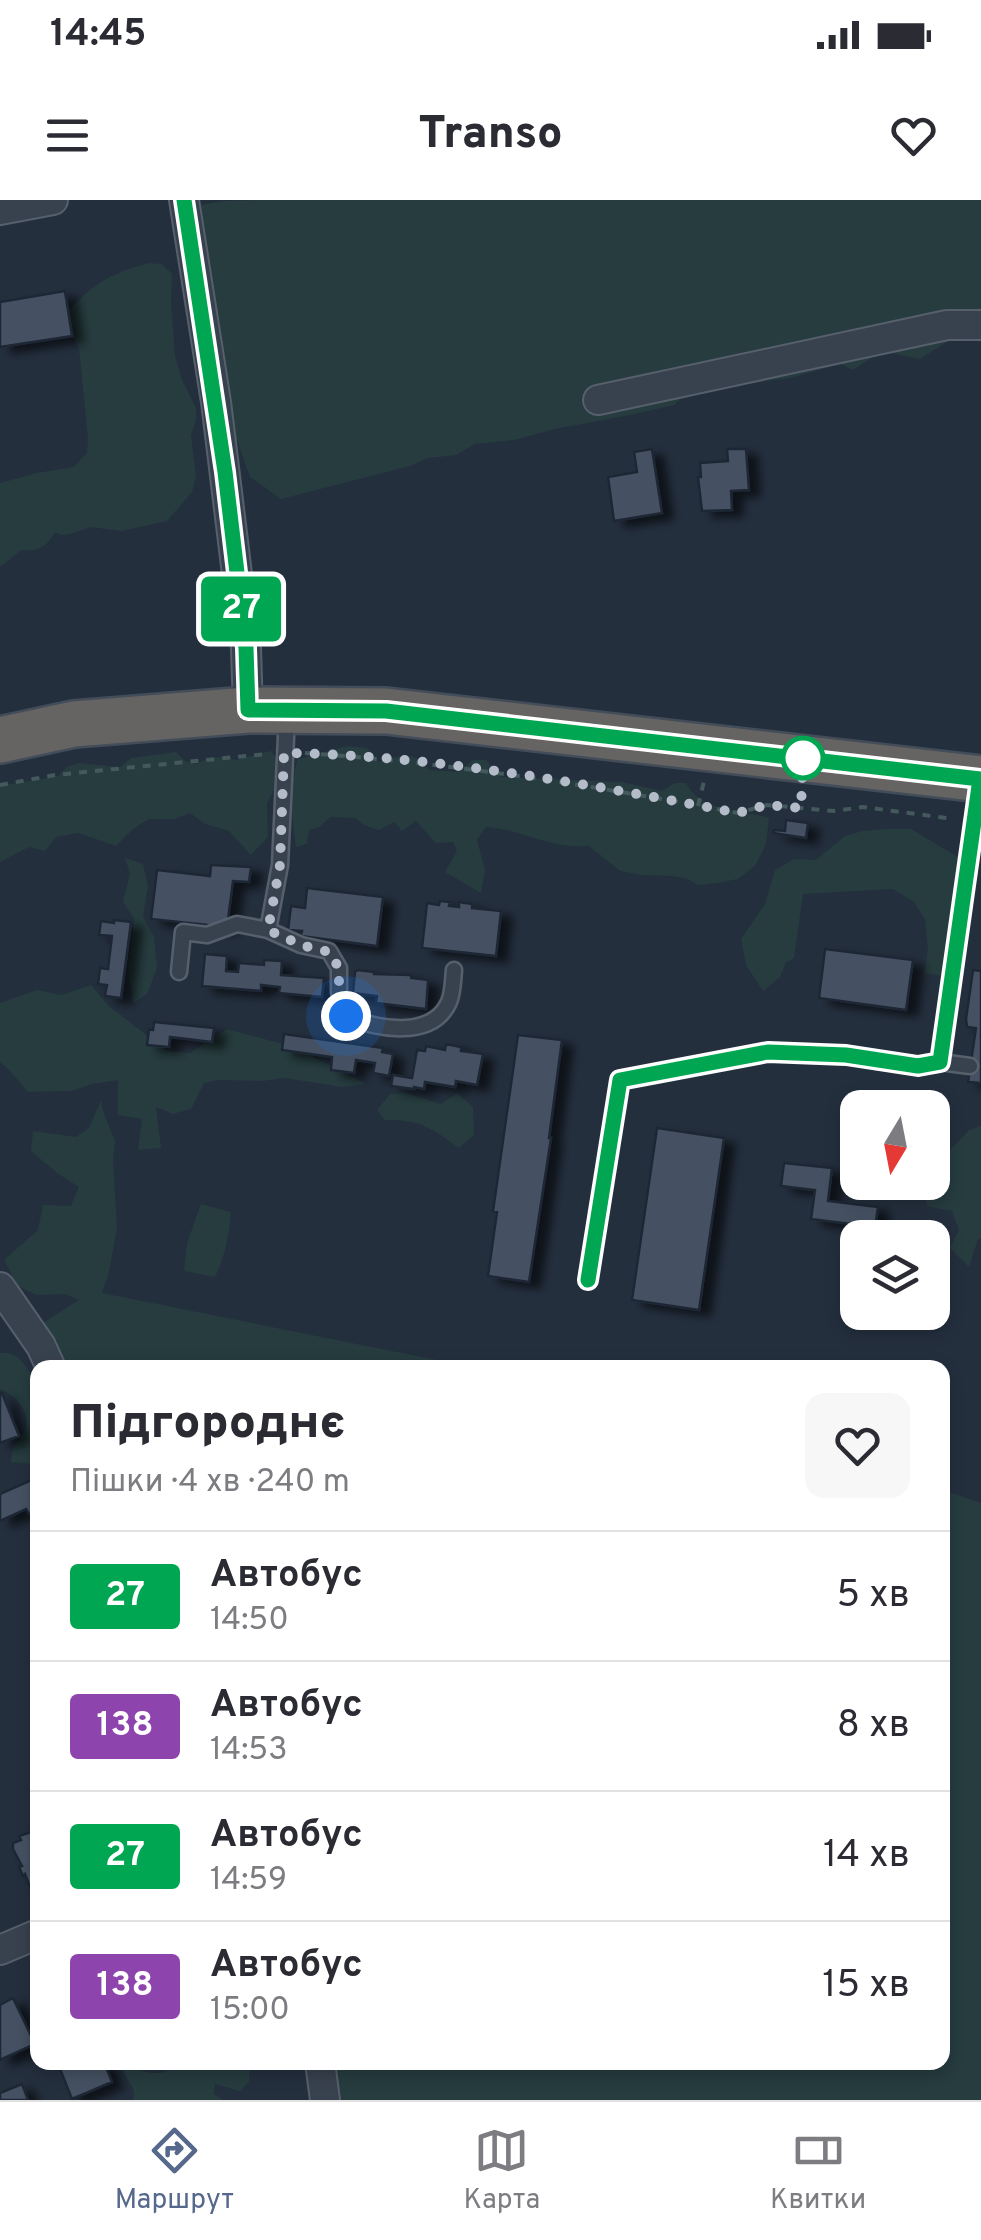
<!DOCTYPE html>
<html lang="uk">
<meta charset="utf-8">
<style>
body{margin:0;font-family:Overpass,sans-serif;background:#f7f7f7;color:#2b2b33;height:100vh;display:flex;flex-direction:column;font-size:38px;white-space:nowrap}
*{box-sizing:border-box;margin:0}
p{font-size:32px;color:#7c7c81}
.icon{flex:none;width:55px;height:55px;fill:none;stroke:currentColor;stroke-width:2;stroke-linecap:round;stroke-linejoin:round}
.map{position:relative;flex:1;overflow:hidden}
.drawer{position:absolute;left:30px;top:1160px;width:920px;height:710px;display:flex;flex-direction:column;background:#fff;border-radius:20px;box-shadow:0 5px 15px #0003}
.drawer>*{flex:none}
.badge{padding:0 20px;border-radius:8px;font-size:35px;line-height:65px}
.needle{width:65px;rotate:190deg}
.fabs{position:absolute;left:840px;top:890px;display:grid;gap:20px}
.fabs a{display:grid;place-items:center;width:110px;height:110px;border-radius:20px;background:#fff;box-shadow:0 5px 15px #0003;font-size:50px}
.you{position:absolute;width:50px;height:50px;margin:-25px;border:8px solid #fff;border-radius:50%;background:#1a73e8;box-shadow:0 0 0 15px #1a73e833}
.map>.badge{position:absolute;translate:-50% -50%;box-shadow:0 0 0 5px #fff}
.round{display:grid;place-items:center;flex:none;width:105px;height:105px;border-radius:20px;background:#f7f7f7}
.overview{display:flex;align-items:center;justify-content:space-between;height:170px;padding:0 40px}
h1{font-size:48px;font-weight:800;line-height:75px}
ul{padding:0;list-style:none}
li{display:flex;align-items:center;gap:30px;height:130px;padding:0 40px;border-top:2px solid #e1e1e2}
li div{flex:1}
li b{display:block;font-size:38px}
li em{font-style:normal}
li .badge{min-width:110px;font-weight:700;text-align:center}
.status{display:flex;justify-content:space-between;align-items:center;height:70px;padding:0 50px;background:#fff;direction:ltr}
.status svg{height:28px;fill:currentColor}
header{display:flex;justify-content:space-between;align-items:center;height:130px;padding:0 40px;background:#fff;font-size:45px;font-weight:800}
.dock{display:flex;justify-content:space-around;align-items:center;height:140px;border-top:2px solid #e1e1e2;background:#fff;font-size:28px;color:#7c7c81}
.dock a{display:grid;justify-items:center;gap:5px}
.dock .current{color:#56698c}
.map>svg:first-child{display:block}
</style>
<div class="status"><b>14:45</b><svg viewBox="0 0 49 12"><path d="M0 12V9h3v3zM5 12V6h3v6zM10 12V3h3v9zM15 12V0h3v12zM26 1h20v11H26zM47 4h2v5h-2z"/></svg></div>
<header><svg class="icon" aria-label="menu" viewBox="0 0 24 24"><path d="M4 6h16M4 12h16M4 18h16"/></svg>Transo<svg class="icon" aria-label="heart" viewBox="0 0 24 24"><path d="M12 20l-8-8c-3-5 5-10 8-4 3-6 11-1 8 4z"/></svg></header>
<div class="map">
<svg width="981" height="1900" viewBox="0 0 981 1900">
<defs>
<filter id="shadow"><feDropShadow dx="11" dy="6" stdDeviation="5" flood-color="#0009"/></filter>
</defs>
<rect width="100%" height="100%" fill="#242f3e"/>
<!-- green -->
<path fill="#263c3f" d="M259,0H981V141L950,140L920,159L882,151L853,170L840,164L790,178L690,191L674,205L630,215L555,229L514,240L475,244L456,255L428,258L410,266L281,299L250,277L229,217L232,199L216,140L217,118L201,5L223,1Z
M149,63L162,64L172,74L171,103L175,156L182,180L196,208V221L191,235L196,276L192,292L167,321L122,331L91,327L70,334L61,335L55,332C47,347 38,352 21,350L0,367V283L37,273L74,267L87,253L88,239L79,148L64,118C87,86 111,73 149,63Z
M347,546L367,548L379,562C404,555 411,549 429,570L458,572L473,560H486L502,577L622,582L662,591L675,583H686C702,613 740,609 769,618L766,644L755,666L738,679L717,683L698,685L688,679L673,676L641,675L620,671L589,646C548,649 525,630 486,627L477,640L485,670L481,693L445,672L457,651L453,642L436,643L416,621L402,631L394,622L379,630L364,625L355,618L331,617L319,627L309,630L307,644L296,647C292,617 287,587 298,559Z
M271,551L277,559L275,588L267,603L268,637L251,655L229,631L205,624L190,613L175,619H149L133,629L116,646L78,633L56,637L45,651L29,647L0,662V586L58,576L67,567L79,563L120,567L131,558L176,552L185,561L195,564L209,558L224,557L236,560Z
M888,629H911L958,657L960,689L951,721L942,776L924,773L928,750L925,719L913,701L893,689L803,694L794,758L786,762L780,777L763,791L746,765L741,739L765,704L775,670L794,659L816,660L845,636L862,631Z
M125,658L143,664L148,686L143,716L154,737L157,768L147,794L134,803L128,771L134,718L123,702L130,674Z
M91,785L109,806L167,851L190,853L227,829L294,847L366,884L342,887L285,878L262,881L217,880L204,883L191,909L173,914L156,907L161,948L138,950L142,919L118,915V880L92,884L71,891L28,892L9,870L0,862V803L37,790L62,795Z
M406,893L441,904L457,893L473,907L474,935L459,948C430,927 421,920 385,920L377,910L390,894Z
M101,900L103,911L115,941L113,961L117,1028L109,1072L102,1093L472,1167H52L30,1131L79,1100L65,1094L36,1095L18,1086L4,1060L38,1030L43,1005L71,1006L79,987L57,973L31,951L33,931L76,937L89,928Z
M981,926V1038L978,1039L969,1067L950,1048L959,1030L952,1011L927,1006L922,983L932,982L933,968L969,930Z
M201,1004L231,1012C229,1036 225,1056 215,1077L184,1071L187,1043Z
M0,1153C22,1151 26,1170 37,1183V1270L31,1264L11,1262C13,1237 18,1247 25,1230C32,1213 15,1195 0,1189Z
M943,1290L981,1303V1900H340L336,1863L942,1862Z
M119,1863C133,1865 142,1874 157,1873C168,1873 176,1865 187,1863C202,1859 236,1861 250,1868L249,1882L240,1891L215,1884L214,1894L223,1900H133L134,1891Z"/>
<!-- building -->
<path fill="#455162" stroke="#1f2835" stroke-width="2.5" filter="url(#shadow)" d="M65,91L72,136L0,147V102Z
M652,249L662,313L614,321L608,277L637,272L634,252Z
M727,249H746L749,290L731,291L732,310L702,311L698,277H701L700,263L728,261Z
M786,620L808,623L806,638L773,633L774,630L785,631Z
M211,665L251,667L249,682L233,681L227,727L151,719L157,670L210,676Z
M307,688L383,697L377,746L301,736L302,731L288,730L291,706L305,708Z
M440,701L450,702L449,706L459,707V702L472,704V708L501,711L496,756L422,748L427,703L439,705Z
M114,720L131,722L121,798L105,796L107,785L98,784L100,768L108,769L112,736L99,735L101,721L114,723Z
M825,749L913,760L906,810L819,798Z
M205,754L227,756L226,771L238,772L239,763L264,765V760L282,761L281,775L324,778L322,797L279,793L280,787L261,785V791L202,786Z
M357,770L374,772V774L411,775V778L428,780L426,809L376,803L377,796L353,793L355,772Z
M973,770L981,771V883L968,882L976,828L967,827L966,819Z
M154,822L214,828L212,842L170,837L169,847L147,845L149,829L153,830Z
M284,834L383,848L382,852L393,854L389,876L373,873L375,863L356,860L354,873L331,870L332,857L282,850Z
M518,835L562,840L549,938H551L529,1082L488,1076L497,1012L493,1011Z
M446,844L461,847V851L483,854L477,885L456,881L455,887L425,882L424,889L414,887V889L391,886L393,875L412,878L417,850L425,851L426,846L445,850Z
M657,928L724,938L699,1110L632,1100Z
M784,963L832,968L828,1001L878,1007L875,1027L811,1019L815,990L781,986Z
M0,1193H2L19,1236L0,1243Z
M38,1277V1310L29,1314L26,1309L0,1321V1294Z
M31,1632L32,1635L38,1633L37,1688L35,1685L30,1687L25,1674L23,1676L19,1667L22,1666L13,1649V1643L21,1640L19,1636Z
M13,1798L35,1844L0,1860V1805Z
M75,1862H104L112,1882L72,1899L60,1869Z
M22,1884L28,1900H0V1893Z"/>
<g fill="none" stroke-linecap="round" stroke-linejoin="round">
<defs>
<path id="service" d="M287,516L280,665L268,730L301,745L329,751L339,768V792L346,816C376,829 432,840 449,802C453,793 453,780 454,770
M179,772L183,732L207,735L237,724L268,730
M940,862L970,866
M588,1080L620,880L768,852L845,855L918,865L940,862L979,586"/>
<path id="minor" d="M184,0L216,202L246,448L248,510
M0,10L53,0
M598,200L947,125H981
M0,1087L41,1146L51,1168
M0,1750L38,1734
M320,1862L325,1900"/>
<path id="trunk" d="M0,540L74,524L248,510L386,511L981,579"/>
</defs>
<!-- service casing -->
<use href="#service" stroke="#565f6c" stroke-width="19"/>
<!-- minor casing -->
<use href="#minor" stroke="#565f6c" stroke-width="32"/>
<!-- trunk casing -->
<use href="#trunk" stroke="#434c59" stroke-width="50"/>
<!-- path -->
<path stroke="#44595c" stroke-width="4" stroke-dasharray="8 8" stroke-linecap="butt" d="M305,553C451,563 595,586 738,613L767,605L834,611L863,607L954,619
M0,585L55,575L266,554
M698,606L704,581"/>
<!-- service -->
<use href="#service" stroke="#38414e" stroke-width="14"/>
<!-- minor -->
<use href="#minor" stroke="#38414e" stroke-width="28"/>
<!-- trunk -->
<use href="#trunk" stroke="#656462" stroke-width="45"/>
</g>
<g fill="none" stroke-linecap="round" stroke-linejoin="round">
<defs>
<path id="line" d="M184,0L225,272L246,448L248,510L386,511L980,579L940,862L918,866L846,855L768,852L620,880L588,1080"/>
</defs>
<!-- line casing -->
<use href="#line" stroke="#fff" stroke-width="22"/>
<!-- line -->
<use href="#line" stroke="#00a651" stroke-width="15"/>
<!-- walk -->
<path stroke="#b4bcc9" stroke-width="10" stroke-dasharray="0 18" d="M346,816L339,792V768L329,752L301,745L268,730L280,665L284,553C433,555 592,585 738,613L767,605L801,608L803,558"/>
</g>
<!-- markers -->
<circle fill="#fff" stroke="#00a651" stroke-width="5" cx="803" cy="558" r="20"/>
</svg>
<div class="fabs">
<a><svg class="needle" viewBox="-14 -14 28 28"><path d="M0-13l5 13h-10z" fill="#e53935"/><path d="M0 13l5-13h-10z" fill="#7c7c81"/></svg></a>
<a><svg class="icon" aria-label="layers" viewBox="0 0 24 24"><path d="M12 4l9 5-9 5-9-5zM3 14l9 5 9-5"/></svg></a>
</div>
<div class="you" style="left:346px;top:816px"></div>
<b class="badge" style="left:241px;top:409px;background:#00a651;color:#fff">27</b>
<section class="drawer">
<div class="overview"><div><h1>Підгороднє</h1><p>Пішки · 4 хв · 240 m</p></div><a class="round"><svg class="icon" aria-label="heart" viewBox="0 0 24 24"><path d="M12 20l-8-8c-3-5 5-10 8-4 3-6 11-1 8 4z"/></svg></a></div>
<ul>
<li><span class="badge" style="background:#00a651;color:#fff">27</span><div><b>Автобус</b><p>14:50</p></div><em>5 хв</em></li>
<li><span class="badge" style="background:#8e44ad;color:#fff">138</span><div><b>Автобус</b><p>14:53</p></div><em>8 хв</em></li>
<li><span class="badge" style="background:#00a651;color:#fff">27</span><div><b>Автобус</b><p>14:59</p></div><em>14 хв</em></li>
<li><span class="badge" style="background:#8e44ad;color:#fff">138</span><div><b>Автобус</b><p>15:00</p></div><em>15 хв</em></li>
</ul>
</section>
</div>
<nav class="dock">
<a class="current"><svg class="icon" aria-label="directions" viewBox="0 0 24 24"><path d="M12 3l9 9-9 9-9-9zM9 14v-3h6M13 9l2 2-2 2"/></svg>Маршрут</a>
<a><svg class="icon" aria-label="map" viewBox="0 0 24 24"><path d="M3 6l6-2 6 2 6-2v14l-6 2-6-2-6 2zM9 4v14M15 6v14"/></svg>Карта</a>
<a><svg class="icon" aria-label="tickets" viewBox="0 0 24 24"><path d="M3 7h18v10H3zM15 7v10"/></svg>Квитки</a>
</nav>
